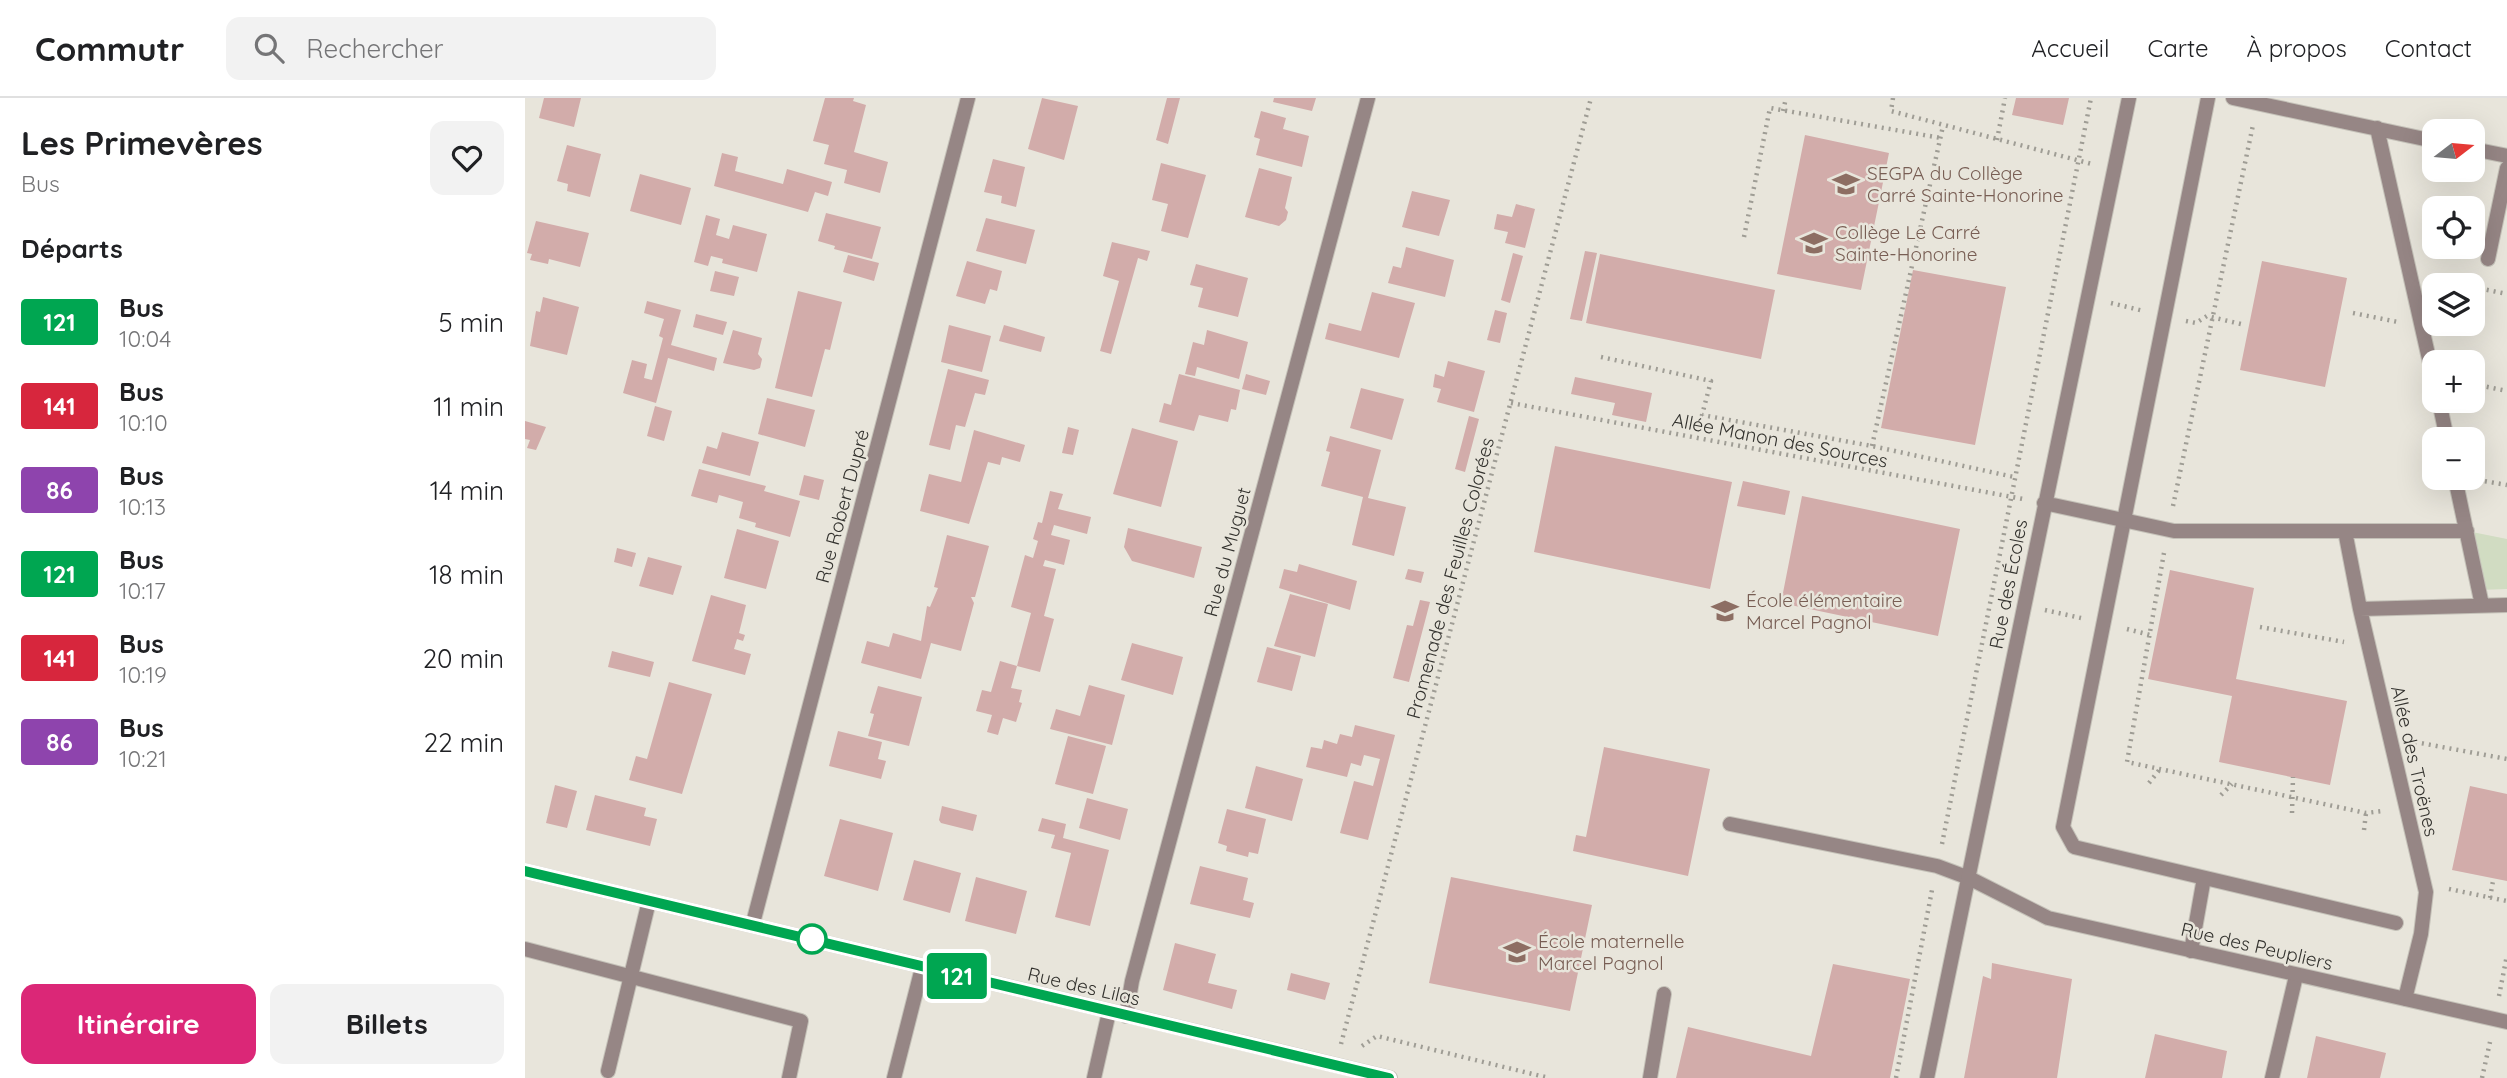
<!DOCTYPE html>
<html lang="fr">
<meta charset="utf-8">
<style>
body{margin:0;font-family:Quicksand,sans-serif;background:#f2f2f2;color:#202124;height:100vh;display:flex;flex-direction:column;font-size:26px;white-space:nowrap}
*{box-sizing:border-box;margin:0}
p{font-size:23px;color:#757577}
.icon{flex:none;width:38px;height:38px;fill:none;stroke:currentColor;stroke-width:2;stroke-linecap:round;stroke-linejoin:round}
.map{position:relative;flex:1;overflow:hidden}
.side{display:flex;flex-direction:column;background:#fff;width:525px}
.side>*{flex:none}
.badge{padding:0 14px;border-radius:5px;font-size:24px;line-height:46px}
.needle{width:46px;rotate:74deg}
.controls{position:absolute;left:1897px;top:21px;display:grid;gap:14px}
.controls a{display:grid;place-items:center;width:63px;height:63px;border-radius:14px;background:#fff;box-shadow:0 7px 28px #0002;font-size:35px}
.map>.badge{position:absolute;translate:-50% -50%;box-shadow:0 0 0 4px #fff}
h2{padding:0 21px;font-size:26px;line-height:63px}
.round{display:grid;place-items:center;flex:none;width:74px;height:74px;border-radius:14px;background:#f2f2f2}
.headline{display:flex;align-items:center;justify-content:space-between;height:119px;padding:0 21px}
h1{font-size:33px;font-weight:700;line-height:52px}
.primary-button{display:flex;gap:14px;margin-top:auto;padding:14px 21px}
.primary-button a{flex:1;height:80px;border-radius:14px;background:#db2777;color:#fff;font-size:28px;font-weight:700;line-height:80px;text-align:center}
.primary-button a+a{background:#f2f2f2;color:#202124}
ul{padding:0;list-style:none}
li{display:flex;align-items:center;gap:21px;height:84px;padding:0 21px}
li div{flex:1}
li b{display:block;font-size:26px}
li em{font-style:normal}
li .badge{min-width:77px;font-weight:700;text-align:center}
header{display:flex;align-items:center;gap:42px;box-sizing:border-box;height:98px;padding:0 35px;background:#fff;border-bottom:2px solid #e0e0e0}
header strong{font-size:33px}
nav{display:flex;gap:38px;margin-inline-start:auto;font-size:24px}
.search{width:490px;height:63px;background:#f2f2f2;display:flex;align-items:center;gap:18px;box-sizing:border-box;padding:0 24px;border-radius:14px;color:#757577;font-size:26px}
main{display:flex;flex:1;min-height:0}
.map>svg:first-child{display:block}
</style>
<header>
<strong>Commutr</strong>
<div class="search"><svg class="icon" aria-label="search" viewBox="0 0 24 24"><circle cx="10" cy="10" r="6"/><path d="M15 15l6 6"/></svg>Rechercher</div>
<nav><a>Accueil</a><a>Carte</a><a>À propos</a><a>Contact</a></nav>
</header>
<main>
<section class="side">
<div class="headline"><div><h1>Les Primevères</h1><p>Bus</p></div><a class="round"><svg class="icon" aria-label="heart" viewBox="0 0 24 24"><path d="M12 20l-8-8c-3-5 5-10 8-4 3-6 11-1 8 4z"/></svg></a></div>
<h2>Départs</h2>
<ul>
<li><span class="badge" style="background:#00a651;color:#fff">121</span><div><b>Bus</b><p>10:04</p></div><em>5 min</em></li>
<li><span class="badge" style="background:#d7263d;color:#fff">141</span><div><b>Bus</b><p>10:10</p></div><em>11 min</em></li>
<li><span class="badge" style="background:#8e44ad;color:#fff">86</span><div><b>Bus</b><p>10:13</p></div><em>14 min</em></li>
<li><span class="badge" style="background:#00a651;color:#fff">121</span><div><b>Bus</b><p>10:17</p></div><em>18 min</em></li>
<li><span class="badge" style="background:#d7263d;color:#fff">141</span><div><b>Bus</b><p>10:19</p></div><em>20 min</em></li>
<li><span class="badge" style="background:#8e44ad;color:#fff">86</span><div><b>Bus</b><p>10:21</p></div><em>22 min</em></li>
</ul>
<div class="primary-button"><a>Itinéraire</a><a>Billets</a></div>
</section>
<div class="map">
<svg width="1982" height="980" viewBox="0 0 1982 980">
<rect width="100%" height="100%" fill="#e8e5db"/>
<!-- green -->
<path fill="#d1dcc2" d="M1942,433L1982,441V491L1954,492Z"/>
<!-- building -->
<path fill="#d2acaa" d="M19,0H56L49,29L14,20Z
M300,0H329L328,3L341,7L329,54L363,64L355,95L319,85L322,72L299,66L304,47L288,43Z
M517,0L553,8L539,62L503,51Z
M642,0H655L643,46L631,42Z
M749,0H791L787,13L748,4Z
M1491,0H1544L1538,27L1487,17Z
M736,13L761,20L758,31L784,38L777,69L731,57L735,41L729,39Z
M1280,37L1364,55L1336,192L1252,176Z
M42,47L76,56L65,99L42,93L43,86L32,83Z
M197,55L213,59L210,73L258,86L262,71L307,84L303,98L290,94L283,114L189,88Z
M468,61L500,69L491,109L476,105L477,98L459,94Z
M636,65L681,77L663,140L636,133L643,106L627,102Z
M734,70L767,79L760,110L763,114L761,122L754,128L720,119Z
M115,76L166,90L156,127L105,113Z
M887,93L925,102L914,138L877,129Z
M991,106L1010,111L1000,150L980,145L983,134L969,131L972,116L987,119Z
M301,115L356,129L347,161L309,151L310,148L293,143Z
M181,117L195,121L191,137L204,141L208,127L242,136L232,174L197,165L198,161L186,158L183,168L169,164Z
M461,120L510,132L501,166L451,153Z
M11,123L64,135L55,169L24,161L23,166L5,162L7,156L2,155Z
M587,144L625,153L622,163L613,160L586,256L575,253L594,183L578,178Z
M881,149L929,162L920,199L863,185L868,168L876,170Z
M1060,153L1072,155L1057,223L1045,221Z
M988,155L998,158L985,205L976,202Z
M1075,156L1250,192L1236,261L1061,225Z
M323,157L354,165L349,183L318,174Z
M442,163L477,173L472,193L465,191L460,206L431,198Z
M1737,163L1822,180L1800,289L1715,272Z
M671,166L723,180L713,219L673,209L678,190L665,187Z
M1388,172L1481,189L1450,347L1356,330Z
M190,173L214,179L209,198L185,193Z
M273,193L317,204L305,252L300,251L287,299L250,290Z
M847,194L890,205L874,260L800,241L804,225L836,233Z
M18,199L54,209L42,257L5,248L11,213L15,214Z
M122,203L156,212L146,247L192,260L189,273L143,260L131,305L98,295L107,262L122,266L119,280L127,282L138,240L134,238L139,221L119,215Z
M970,212L982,215L975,245L962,242Z
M171,216L202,224L198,237L168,229Z
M424,227L466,238L457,274L416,264Z
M479,227L520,239L516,254L474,243Z
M208,232L237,240L233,256L237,261L235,270L229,272L198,265Z
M682,232L723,244L714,281L672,269L670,278L660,276L668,244L679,247Z
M923,263L960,273L949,314L912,304L916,291L908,289L910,276L919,279Z
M423,271L464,282L460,297L450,295L440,329L431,327L425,352L404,347Z
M654,276L715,292L711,312L706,311L703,324L674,317L669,333L634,324L639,305L646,307Z
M721,276L745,283L741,297L717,291Z
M1050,279L1127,295L1121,324L1087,317L1090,305L1046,296Z
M836,290L879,301L867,342L825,330Z
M242,300L290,312L280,349L233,336Z
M130,308L147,313L139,343L122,338Z
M944,318L954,321L940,374L930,371Z
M0,323L21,329L11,352L2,350L5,342L0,341Z
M543,329L554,332L548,357L537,355Z
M607,330L653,343L636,409L588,396Z
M449,332L500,347L495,364L477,359L475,367L463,364L444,426L395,413L404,376L436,384Z
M197,334L234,344L225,378L177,365L182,348L192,351Z
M805,338L856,352L843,400L881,409L869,458L827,447L838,399L796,388L805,354L801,353Z
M1030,348L1207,384L1185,491L1009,454Z
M174,371L241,388L239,393L275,403L265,439L230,429L231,425L214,420L218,404L194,397L192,405L166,398Z
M279,377L299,382L294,402L274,397Z
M1218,383L1265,393L1260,417L1212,408Z
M525,393L538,396L533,411L566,419L562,436L529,427L526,437L545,442L539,467L520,462L518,468L531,471L519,518L529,521L515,574L492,568L506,515L486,509L500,457L508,460L513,443L508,441L513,424L517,425Z
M1277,398L1435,431L1413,538L1256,505Z
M603,430L677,449L669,480L607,463L599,449Z
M212,431L254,443L241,491L199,480Z
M422,437L464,448L450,499H446L449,505L436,553L406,545L396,581L336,565L342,543L364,549L368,535L396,543L402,508L405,509L413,490L409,489Z
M92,450L111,455L107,469L89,464Z
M123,459L157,468L148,497L114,488Z
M774,466L832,483L825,512L754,490L759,471L772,474Z
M883,471L899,474L896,485L880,481Z
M1645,472L1729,490L1711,581L1822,603L1805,687L1694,664L1707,598L1623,581Z
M765,496L803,506L790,559L749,548Z
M186,497L221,507L214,535L220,537L218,543L212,541L209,551L226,556L220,577L167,563Z
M895,502L905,504L884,584L868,580L882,527L888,528Z
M607,545L658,559L648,597L596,582Z
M742,549L776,558L767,593L732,584Z
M87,553L129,564L125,579L83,569Z
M475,563L492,568L486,590L497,592L494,604L497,605L491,624L478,620L473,637L462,634L467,617L451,613L457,592L466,594Z
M144,584L187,596L157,696L104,682L111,658L122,661Z
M564,587L600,597L587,647L525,631L531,611L555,618Z
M353,588L397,599L384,648L343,638L349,616L345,615Z
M830,627L870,637L843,742L815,735L829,683L848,688L855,661L839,657L836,668L826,665L822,679L781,669L786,649L797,651L799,642L812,646L815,636L827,639Z
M313,633L357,644L353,661L361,663L356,681L304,668Z
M543,638L581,648L568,696L530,686Z
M1079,649L1185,671L1163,778L1048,753L1051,737L1061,739Z
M731,668L778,681L767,723L720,710Z
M30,687L52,693L42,730L21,725Z
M1945,688L1982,696V783L1927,772Z
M70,697L121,710L119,718L132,721L125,748L61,732Z
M562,700L603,711L595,742L554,730Z
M417,708L452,717L448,733L416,725L414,722Z
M702,711L741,721L733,756L724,754L723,759L701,753L702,748L693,745Z
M517,720L541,726L538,740L584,752L565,828L530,819L546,755L526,750L530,737L513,733Z
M315,721L368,735L353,793L299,778Z
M389,762L436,775L425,815L378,802Z
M675,768L723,780L718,802L729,805L725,820L665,806Z
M451,779L502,793L491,836L440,823Z
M926,779L1067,807L1045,913L904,885Z
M650,845L691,856L683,885L712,892L707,911L638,892Z
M1467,865L1547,881L1532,980H1439L1458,878L1466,881Z
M1308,866L1385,881L1365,980H1151L1163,929L1286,958Z
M766,875L805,885L800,902L762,892Z
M1630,936L1702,953L1697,980H1620Z
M1791,938L1861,955L1855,980H1782Z"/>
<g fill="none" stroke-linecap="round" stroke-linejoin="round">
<defs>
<path id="lane" d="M1683,0L1538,729L1549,749L1871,825
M1963,161L1982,70
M1205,726L1412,768L1444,780
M0,851L276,923L264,980
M1666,853L1679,780
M83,973L124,803
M569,980L584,914
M1125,980L1139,896
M1747,980L1771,878"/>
<path id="street" d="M1708,0L1909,43
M1852,30L1909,283
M1948,51L1982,58
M1914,303L1922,341
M1930,380L1957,507
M1519,405L1649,433H1942
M1820,433L1835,511L1901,794L1896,836L1880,901
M1835,511L1982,507
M0,773L865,980
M1444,780L1523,820L1982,924
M228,825L443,0
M601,918L607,883L843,0
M369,980L397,870
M1402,980L1604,0"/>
</defs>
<!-- lane casing -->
<use href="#lane" stroke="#c4c1b8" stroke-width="16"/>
<!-- street casing -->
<use href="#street" stroke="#c4c1b8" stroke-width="16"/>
<!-- path -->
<path stroke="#9f9d95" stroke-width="4.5" stroke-dasharray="2 5" stroke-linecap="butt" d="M1368,0L1366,13L1567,66
M1258,13L1261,0
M1472,42L1480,0
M1219,139L1245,10L1416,40
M1911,182L1936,187
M1948,189L1982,196
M1586,205L1619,213
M1828,215L1873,224
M1661,223L1671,225L1682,218L1720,227
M1076,259L1186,283L1177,317L1347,348L1489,379
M1948,286L1982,293
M986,305L1498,401
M1347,348L1418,28
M1953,382L1982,387
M1648,408L1728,27
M1639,455L1602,664L1841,715L1858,713
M1520,512L1556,520
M1735,529L1819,544
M1602,531L1625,537
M1890,644L1982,661
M1624,685L1635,671
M1696,697L1707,686
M1767,715L1768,679
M1839,732L1841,715
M1417,746L1566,0
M1924,791L1982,803
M1965,800L1968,783
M1974,898L1982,857
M816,946L1066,0
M837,948L852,938L1024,980
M1371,980L1407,792
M1957,980L1965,944"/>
<!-- lane -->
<use href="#lane" stroke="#968685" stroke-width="14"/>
<!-- street -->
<use href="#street" stroke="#968685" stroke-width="14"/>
</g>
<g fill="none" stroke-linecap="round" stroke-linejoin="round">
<defs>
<path id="line" d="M0,773L864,980"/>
</defs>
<!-- line casing -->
<use href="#line" stroke="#fff" stroke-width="16"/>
<!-- line -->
<use href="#line" stroke="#00a651" stroke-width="10"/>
</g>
<!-- icons -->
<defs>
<symbol id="school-bare" viewBox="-9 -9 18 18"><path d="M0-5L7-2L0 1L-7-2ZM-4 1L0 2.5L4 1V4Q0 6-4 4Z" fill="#8d6e63" stroke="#e8e5db" stroke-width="2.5" paint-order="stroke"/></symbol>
</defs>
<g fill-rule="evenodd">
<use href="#school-bare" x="1302" y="67" width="38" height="38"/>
<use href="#school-bare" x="1270" y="126" width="38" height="38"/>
<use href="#school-bare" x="1181" y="494" width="38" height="38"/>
<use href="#school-bare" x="973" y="835" width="38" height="38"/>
</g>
<!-- markers -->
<circle fill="#fff" stroke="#00a651" stroke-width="3.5" cx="287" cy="841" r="14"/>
<g text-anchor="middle" stroke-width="5" stroke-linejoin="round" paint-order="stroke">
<!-- education labels -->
<g font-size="19" fill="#785e54" stroke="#e8e5db" text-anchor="start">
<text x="1342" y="82">SEGPA du Collège<tspan x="1342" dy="22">Carré Sainte-Honorine</tspan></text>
<text x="1310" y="141">Collège Le Carré<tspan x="1310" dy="22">Sainte-Honorine</tspan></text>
<text x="1221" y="509">École élémentaire<tspan x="1221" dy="22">Marcel Pagnol</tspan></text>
<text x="1013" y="850">École maternelle<tspan x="1013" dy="22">Marcel Pagnol</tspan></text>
</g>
<!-- street labels -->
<g font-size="19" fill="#33322e" stroke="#e8e5db">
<text transform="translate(1255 342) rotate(11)" y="7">Allée Manon des Sources</text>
<text transform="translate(317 408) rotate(-75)" y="7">Rue Robert Dupré</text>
<text transform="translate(702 454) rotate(-75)" y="7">Rue du Muguet</text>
<text transform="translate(925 480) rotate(-75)" y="7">Promenade des Feuilles Colorées</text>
<text transform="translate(1483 486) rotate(-79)" y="7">Rue des Écoles</text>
<text transform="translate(1890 663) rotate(77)" y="7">Allée des Troënes</text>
<text transform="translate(1732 848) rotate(13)" y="7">Rue des Peupliers</text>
<text transform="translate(559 888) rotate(13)" y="7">Rue des Lilas</text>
</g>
</g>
</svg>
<div class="controls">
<a><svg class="needle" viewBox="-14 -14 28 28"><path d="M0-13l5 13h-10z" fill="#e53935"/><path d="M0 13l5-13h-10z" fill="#757577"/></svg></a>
<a><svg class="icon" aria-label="locate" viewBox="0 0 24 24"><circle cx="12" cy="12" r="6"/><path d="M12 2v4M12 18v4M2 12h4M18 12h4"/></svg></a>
<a><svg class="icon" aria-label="layers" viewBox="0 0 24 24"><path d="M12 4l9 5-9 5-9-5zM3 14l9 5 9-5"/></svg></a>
<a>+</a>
<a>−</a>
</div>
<b class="badge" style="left:432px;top:878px;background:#00a651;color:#fff">121</b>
</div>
</main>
